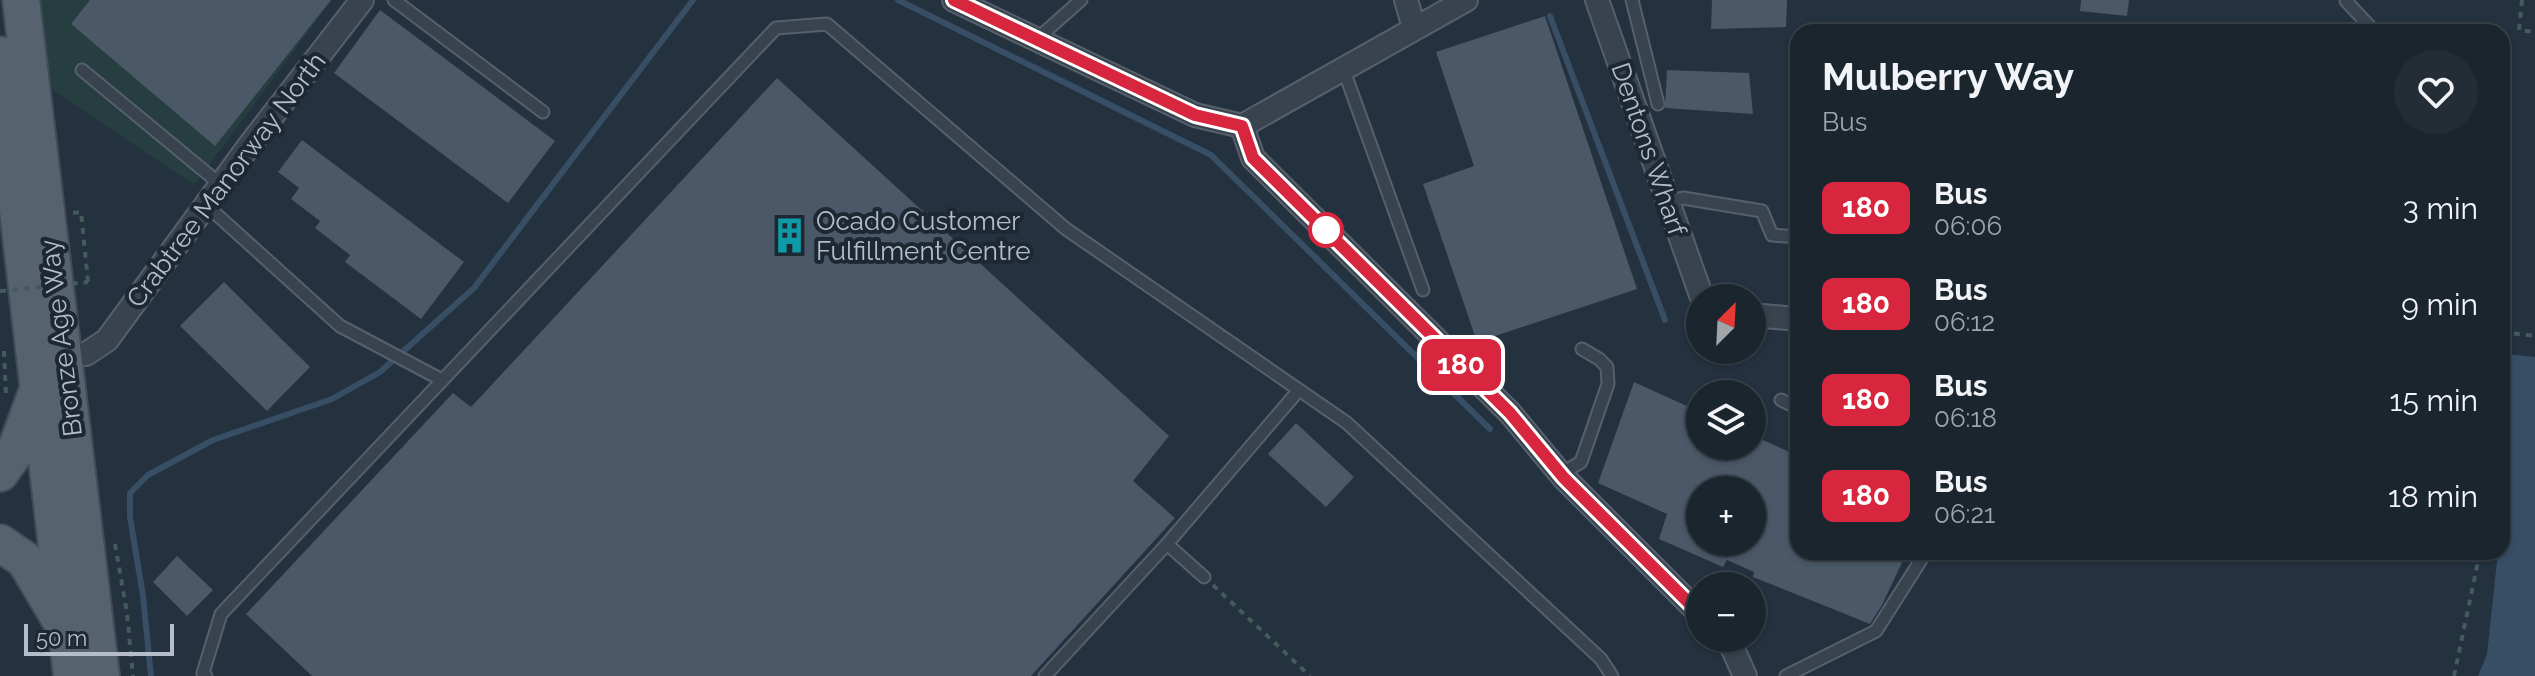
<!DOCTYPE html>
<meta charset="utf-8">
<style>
body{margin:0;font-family:Raleway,sans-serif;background:#242d36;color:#f1f3f6;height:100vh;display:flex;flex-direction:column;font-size:30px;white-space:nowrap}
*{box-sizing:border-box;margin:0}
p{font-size:26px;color:#a0a5aa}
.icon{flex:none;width:44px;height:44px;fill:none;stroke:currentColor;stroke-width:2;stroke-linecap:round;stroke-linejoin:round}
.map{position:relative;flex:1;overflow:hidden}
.side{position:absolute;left:1790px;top:24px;width:720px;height:536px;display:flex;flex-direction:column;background:#1b252e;border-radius:24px;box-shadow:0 2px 6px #0004,0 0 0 2px #39424a}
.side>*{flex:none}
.badge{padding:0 16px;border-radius:12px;font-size:28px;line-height:52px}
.needle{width:52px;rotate:24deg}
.tools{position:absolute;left:1686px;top:284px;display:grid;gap:16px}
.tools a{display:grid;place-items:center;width:80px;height:80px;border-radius:50%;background:#1b252e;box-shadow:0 2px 6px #0004,0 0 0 2px #39424a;font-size:40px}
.scale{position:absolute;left:24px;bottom:20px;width:150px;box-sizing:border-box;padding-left:8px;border:4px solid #b4bdc9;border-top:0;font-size:22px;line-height:28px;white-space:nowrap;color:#b4bdc9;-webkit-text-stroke:6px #1d2833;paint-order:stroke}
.map>.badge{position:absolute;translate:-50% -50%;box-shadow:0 0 0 4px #fff}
.round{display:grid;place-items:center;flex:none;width:84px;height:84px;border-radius:42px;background:#242d36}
.head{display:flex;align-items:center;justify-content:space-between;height:136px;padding:0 32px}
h1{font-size:38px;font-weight:700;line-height:60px}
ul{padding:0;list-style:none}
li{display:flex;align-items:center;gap:24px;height:96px;padding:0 32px}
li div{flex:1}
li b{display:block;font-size:30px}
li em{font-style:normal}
li .badge{min-width:88px;font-weight:700;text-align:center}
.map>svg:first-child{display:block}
</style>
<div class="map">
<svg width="2535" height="676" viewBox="0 0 2535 676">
<rect width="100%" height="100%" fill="#24313e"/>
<!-- green -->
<path fill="#263e3f" d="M32,0H332L194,185L42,83Z"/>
<!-- water -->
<path fill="#384e65" d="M2506,354L2535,357V676H2478L2487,654L2498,552H2502Z"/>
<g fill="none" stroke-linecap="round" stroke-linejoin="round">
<!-- stream -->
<path stroke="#384e65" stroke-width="6" d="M898,0L1211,155L1490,429
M1550,16L1665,320
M151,676L143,596L130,517V493L148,475L213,440L332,399L380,372L474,288L693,0"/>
</g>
<!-- building -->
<path fill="#4a5867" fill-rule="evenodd" d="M90,0H331L215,146L71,24Z
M1712,0H1787L1786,27L1711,29Z
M2081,0H2129L2127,16L2080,11Z
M380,10L555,141L508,203L334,73Z
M1545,16L1637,289L1477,342L1423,184L1474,166L1436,52Z
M1667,70L1749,73L1753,114L1665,108Z
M777,78L1169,436L1133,481L1175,518L1031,676H312L246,614L453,393L471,407Z
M302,140L464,262L421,319L345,262L350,255L315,228L320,221L291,199L299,188L278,172Z
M224,282L310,367L267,411L180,326Z
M1634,382L1700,412V446H1752V435L1798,456V552H1907L1882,605L1870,624L1753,577L1754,572L1727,560L1723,567L1659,539L1667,514L1598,483ZM1700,490H1752V542H1700Z
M1296,423L1354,477L1326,507L1268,454Z
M177,556L213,590L187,616L153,582Z"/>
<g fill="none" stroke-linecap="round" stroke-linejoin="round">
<defs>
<path id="lane" d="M394,0L543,112
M1632,0L1658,104
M2346,1L2375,32
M1036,40L1081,0
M1343,68L1423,290
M82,70L220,184
M1668,202L1683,198L1762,211L1772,235L1798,237
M205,204L340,326L442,380
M1781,400L1798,408
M1561,474L1581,462L1608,384L1607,367L1599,359L1582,349
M1204,577L1167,544L1299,390
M206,676L203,673L221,614L776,28L827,24L1066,229L1347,423L1601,659L1612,676
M1045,676L1167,544
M1786,676L1876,631L1926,552"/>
<path id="street" d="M954,0L1195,115L1242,126L1466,0
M1406,0L1414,28
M1597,0L1702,298
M1242,126L1253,158L1510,413L1564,478L1700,614
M1752,315L1798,319
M86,354L107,340L249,146L362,0
M1724,638L1732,647L1745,676"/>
<path id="primary" d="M21,0L101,676
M0,55L72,676
M0,473L15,452L36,395
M0,543L25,560L60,619"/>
</defs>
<!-- lane casing -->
<use href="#lane" stroke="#56606c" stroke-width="15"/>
<!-- street casing -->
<use href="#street" stroke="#56606c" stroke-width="26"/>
<!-- primary casing -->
<use href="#primary" stroke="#414c57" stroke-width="40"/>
<!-- path -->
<path stroke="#445b5c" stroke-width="4" stroke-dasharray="6 6" stroke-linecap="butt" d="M2522,0L2519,30L2535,32
M73,213L81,212L88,282
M2502,332L2535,336
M4,351L6,395
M115,544L127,613L133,676
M1213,585L1310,676
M2454,676L2480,552"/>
<!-- lane -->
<use href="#lane" stroke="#38434e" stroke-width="11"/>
<!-- street -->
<use href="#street" stroke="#38434e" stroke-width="22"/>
<!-- primary -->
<use href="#primary" stroke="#56626e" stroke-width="36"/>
<!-- path-bridge -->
<path stroke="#445b5c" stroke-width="4" stroke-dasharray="6 6" stroke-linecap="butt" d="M0,291L88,282"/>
</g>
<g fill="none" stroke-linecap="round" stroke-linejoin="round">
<defs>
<path id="line" d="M954,0L1195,115L1242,126L1253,158L1510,413L1564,478L1700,614"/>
</defs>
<!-- line casing -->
<use href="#line" stroke="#fff" stroke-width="18"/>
<!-- line -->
<use href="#line" stroke="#d7263d" stroke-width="12"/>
</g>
<!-- icons -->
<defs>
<symbol id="building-bare" viewBox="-9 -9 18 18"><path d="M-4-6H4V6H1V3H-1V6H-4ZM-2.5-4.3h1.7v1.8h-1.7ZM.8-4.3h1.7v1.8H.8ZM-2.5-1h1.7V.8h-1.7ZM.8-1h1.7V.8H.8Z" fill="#0f9aa8" stroke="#1d2833" stroke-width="2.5" paint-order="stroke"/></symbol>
</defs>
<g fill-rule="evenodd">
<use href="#building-bare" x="764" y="210" width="51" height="51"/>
</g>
<!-- markers -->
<circle fill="#fff" stroke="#d7263d" stroke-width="4" cx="1326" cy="230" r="16"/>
<g text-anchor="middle" stroke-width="8" stroke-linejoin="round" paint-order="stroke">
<!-- street labels -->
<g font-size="26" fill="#b4bdc9" stroke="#1d2833">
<text transform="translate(1649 149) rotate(71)" y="9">Dentons Wharf</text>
<text transform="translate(226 180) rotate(-53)" y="9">Crabtree Manorway North</text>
<text transform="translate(61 338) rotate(-97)" y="9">Bronze Age Way</text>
</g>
<!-- poi labels -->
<g font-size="26" fill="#b4bdc9" stroke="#1d2833" text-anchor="start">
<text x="816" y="230">Ocado Customer<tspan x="816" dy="30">Fulfillment Centre</tspan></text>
</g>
</g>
</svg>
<div class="tools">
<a><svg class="needle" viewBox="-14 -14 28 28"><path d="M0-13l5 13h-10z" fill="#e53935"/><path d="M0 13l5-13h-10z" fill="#a0a5aa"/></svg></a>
<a><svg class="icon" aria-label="layers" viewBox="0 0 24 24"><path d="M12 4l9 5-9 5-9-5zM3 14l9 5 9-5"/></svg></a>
<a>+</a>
<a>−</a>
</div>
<div class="scale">50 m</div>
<b class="badge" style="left:1461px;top:365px;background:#d7263d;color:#fff">180</b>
<section class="side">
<div class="head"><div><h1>Mulberry Way</h1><p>Bus</p></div><a class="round"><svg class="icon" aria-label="heart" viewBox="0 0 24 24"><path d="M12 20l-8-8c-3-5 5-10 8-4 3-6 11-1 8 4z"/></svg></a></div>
<ul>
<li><span class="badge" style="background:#d7263d;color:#fff">180</span><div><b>Bus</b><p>06:06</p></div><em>3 min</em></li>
<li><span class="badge" style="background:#d7263d;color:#fff">180</span><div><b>Bus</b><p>06:12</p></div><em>9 min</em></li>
<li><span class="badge" style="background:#d7263d;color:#fff">180</span><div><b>Bus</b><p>06:18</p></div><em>15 min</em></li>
<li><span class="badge" style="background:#d7263d;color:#fff">180</span><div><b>Bus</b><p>06:21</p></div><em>18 min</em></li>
</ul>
</section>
</div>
